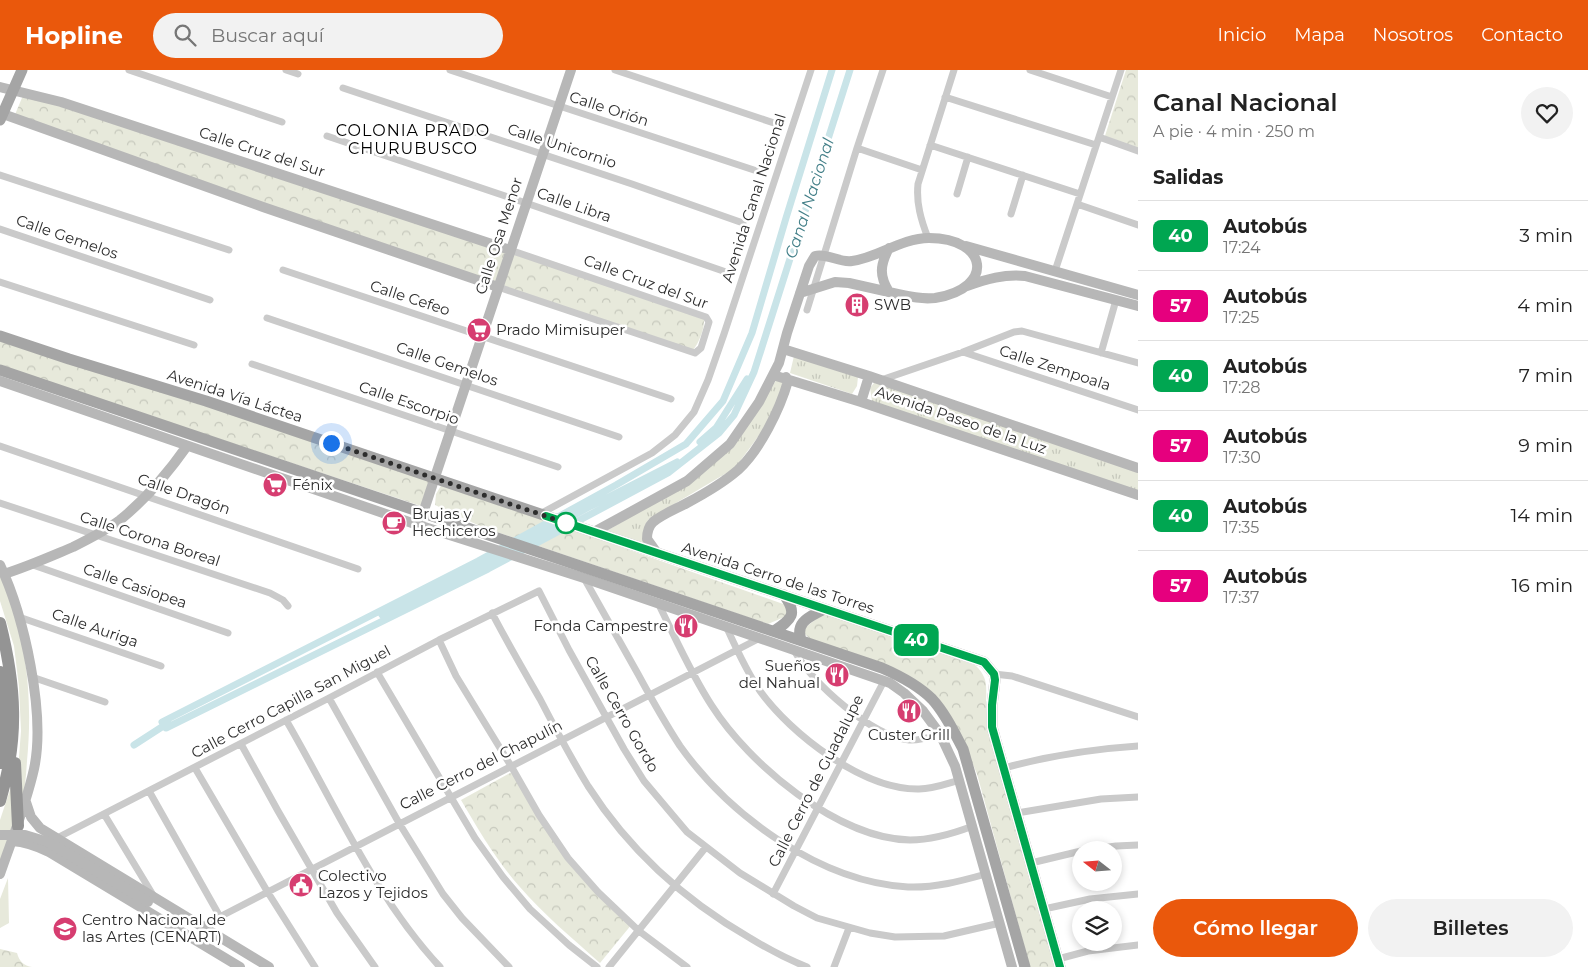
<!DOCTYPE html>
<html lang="es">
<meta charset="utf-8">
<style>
body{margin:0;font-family:Montserrat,sans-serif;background:#f2f2f2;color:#222;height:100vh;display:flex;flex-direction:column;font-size:19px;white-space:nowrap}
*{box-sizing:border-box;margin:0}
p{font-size:16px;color:#767676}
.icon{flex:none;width:28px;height:28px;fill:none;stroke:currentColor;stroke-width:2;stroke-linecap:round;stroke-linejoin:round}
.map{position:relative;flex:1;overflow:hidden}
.details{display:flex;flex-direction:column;background:#fff;width:450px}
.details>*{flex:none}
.badge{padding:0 10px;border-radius:8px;font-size:18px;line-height:32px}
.needle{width:32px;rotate:287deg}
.fabs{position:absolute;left:1072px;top:771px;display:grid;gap:10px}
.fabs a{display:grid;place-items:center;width:50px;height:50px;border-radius:50%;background:#fff;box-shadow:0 2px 8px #0003;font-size:25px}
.you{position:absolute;width:25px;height:25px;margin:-12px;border:4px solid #fff;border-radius:50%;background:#1a73e8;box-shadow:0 0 0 8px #1a73e833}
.map>.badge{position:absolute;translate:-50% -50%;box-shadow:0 0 0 2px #fff}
h2{padding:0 15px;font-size:19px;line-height:45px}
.round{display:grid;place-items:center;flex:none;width:52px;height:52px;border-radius:26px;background:#f2f2f2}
.head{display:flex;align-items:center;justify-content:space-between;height:85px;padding:0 15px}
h1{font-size:24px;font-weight:600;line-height:38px}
.button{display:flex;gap:10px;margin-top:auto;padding:10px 15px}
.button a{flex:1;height:58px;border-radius:30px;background:#ea580c;color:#fff;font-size:20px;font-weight:600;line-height:58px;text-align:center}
.button a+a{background:#f2f2f2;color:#222}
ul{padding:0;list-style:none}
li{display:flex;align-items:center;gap:15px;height:70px;padding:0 15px;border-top:1px solid #e0e0e0}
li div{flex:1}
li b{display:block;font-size:19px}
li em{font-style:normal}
li .badge{min-width:55px;font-weight:700;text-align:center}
header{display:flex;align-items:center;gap:30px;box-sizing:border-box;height:70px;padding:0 25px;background:#ea580c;color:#fff}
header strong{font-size:24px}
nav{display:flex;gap:28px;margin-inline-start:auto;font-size:18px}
.search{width:350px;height:45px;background:#f2f2f2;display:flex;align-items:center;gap:12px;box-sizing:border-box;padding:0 18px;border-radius:28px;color:#767676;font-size:19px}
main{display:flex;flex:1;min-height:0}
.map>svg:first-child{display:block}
</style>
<header>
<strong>Hopline</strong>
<div class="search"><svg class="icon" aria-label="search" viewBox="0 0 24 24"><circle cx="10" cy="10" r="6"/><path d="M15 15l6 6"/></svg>Buscar aquí</div>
<nav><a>Inicio</a><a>Mapa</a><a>Nosotros</a><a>Contacto</a></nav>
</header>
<main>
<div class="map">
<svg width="1138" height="897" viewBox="0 0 1138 897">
<defs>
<pattern id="grass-tufts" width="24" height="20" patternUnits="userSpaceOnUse" patternTransform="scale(1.25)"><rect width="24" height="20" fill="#e7e9db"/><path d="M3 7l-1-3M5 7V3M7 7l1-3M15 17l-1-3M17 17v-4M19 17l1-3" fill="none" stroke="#c6c8bc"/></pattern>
<pattern id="forest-crowns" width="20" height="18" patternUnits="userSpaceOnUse" patternTransform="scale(1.25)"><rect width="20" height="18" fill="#e7e9db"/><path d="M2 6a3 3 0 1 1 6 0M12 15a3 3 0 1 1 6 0" fill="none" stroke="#c6c8bc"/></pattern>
</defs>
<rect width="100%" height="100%" fill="#fff"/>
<!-- grass -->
<path fill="url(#grass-tufts)" d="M794,286L858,307L857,316L852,324L790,303Z
M777,309L784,312L782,322L763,360L735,398L649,449L645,455V476L605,462L692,410L732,375Z
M880,311L1138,400V421L872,331L870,318L874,313Z"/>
<!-- forest -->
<path fill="url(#forest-crowns)" d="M1126,0H1138V80L1104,69Z
M24,23L304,113L704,248C705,258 699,273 693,280L509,219L14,47Z
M0,268L430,408L421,436L0,296Z
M442,414L786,535L789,545L768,554L482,457L435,435L436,424Z
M824,543L975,595C989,608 986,617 986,635C986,641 988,648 989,655L1058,897H1030L977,704L966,678L934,626L809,568L804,563L806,557Z
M512,702L566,789L632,854L600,893C572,868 543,844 519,816C496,790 478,759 461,730Z
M0,879L17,883C19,891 24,896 32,897H0Z"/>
<!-- garden -->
<path fill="#e7e9db" d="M0,505C27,562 33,629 27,691C26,706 25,721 21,736L19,687L21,661L19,617L14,576L0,531Z
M12,714L13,756L0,791V750Z
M8,808L9,853L0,858V829Z"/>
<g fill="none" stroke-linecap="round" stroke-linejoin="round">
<!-- canal -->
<path stroke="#c9e4e8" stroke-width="7" d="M832,0L786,148L752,263L723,331L686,374L616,415L478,491L162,652L166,658L488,499L668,403L719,363L734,345L754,302L850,0
M700,372L716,358L747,309
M382,545L497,487L589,437L677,392
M134,675L168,653"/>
<!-- street -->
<path stroke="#cacaca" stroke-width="7" d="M129,0L282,52
M286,0L298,4
M450,0L760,102
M615,0L777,54
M1030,0L1112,27
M343,18L632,114L743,153
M945,27L1096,75
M327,66L526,133L726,202
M1099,67L1138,81
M930,75L1080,124
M857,78L922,100
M0,105L229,180
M957,124L968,87
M1077,134L1138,155
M1011,144L1023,105
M0,159L210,230
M928,168C921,150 916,133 918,114L954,0
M283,200L671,329
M1055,201L1121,0
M0,212L194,275
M498,217L695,283L701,278L709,252L706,247L510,180
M807,240L857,78L883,0
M267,248L619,367
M963,282L1138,340
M1101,283L1116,230
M252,294L558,397
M881,310L963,282L1014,262L1022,261L1138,293
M0,376L358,499
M0,433L270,523L283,530L288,536
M540,444L652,383L675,365L694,342L708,310L724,264L811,0
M33,495L228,563
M584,508C602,540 620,572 638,604C651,628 665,653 680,676C730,746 820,812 908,817C935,818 961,811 986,804
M659,535C676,569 691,604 712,636C749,694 838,769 910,770C932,770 952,764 973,756
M492,543C507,572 524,601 540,629C555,658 571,688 588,716C629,780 684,830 750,868C768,879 787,889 807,897
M19,547L161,596
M726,556C736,578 746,601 760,621C791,664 863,720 919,719C933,719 946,714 960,710
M439,570L456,606L511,696L539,745L568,788L598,822L639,861L687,897
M795,582C814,614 871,666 909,670C920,671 930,667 940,664
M377,602L475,768L503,807L530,839L569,875L597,897
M994,604L1012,606L1138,647
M32,607L105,632
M329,628L399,753L443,824L462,848L509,897
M286,650C335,734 374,826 440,897
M241,674L278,741L337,843L375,897
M195,698L267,821L315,897
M1004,698C1048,686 1092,679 1138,676
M149,721L219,845
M1017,743L1101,729L1138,727
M104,744L153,825
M57,768L329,628L439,570L539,521L569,580L624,679L644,711L687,762L740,803L794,836L817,848L870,863L895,867L944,866L1000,853
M1088,780L1116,776L1138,775
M1031,793L1081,781
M773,824L884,611
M1044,839L1090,829L1138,824
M202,856L760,568
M1058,889L1088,881L1138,875
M609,897L706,777
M834,897L849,858"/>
<!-- secondary -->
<path stroke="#b7b7b7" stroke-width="10" d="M0,17L61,32L510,180
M0,43L263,137L498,217
M966,176L1138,225
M967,216C987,209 1004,204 1025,206L1138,236
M800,223L835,212L849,213L889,222
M783,279L869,306L1138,398
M773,305L861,332L1138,425
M0,311L412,453L584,508L890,613L904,623L923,641L940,664L955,696L1012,897
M861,332L869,306
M419,455L571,0
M594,462L687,411L730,374L759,332L779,293L787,263L809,196L815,186C828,183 839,193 852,191C878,188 901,168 929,168C988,168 996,218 935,228C919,230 904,225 889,222C879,206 880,195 889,178
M657,483L647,469C647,463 648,457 653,452C663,444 676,439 687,433C704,424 723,413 738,400C760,380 780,339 788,311L786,307
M0,495C24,546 46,643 34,699C26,735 12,769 0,804
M4,504C29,496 49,487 73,477C89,469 105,461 120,450C146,429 168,403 187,376
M26,732L31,747L40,758L269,897
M12,771C26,772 37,776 49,782L240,897"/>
<!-- primary -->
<path stroke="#a5a5a5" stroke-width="11" d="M0,50L22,0
M0,266L69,289L206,331L576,456L984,592L994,604L995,610L992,635V657L1060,897
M0,300C295,398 589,497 882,598C898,605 920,617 932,629C945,643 954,662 963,679L1025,897
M774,561C792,549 798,544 784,525
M801,570C795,551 810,547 824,539"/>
<!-- highway -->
<path stroke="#949494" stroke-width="12" d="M0,553C16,616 19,669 0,731
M0,602L4,656L0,693
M15,693L18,756"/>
<!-- secondary-bridge -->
<path stroke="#b7b7b7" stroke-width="10" d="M0,765H25L48,772L148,832"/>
</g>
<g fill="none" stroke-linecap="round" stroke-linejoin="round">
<defs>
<path id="line" d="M546,446L984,592L994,604L995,610L992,635V657L1060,897"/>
</defs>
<!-- line casing -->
<use href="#line" stroke="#fff" stroke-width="11"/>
<!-- line -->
<use href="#line" stroke="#00a651" stroke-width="8"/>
<!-- walk -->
<path stroke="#2d2d2d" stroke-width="5" stroke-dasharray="0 9" d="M331,373L566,453"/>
</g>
<!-- icons -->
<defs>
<symbol id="building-disc" viewBox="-11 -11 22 22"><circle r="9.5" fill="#d63d70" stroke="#fff"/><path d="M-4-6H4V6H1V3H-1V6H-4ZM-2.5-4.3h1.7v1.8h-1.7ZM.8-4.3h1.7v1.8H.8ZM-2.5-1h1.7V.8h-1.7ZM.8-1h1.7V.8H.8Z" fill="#fff"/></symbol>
<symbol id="supermarket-disc" viewBox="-11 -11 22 22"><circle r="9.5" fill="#d63d70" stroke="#fff"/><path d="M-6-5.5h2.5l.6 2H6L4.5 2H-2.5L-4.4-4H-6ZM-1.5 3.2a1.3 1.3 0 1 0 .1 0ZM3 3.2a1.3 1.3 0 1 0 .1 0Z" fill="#fff"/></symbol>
<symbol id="cafe-disc" viewBox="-11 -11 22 22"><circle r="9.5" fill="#d63d70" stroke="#fff"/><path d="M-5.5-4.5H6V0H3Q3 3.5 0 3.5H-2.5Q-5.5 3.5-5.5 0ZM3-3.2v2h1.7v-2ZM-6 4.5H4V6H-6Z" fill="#fff"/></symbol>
<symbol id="restaurant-disc" viewBox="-11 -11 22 22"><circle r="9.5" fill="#d63d70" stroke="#fff"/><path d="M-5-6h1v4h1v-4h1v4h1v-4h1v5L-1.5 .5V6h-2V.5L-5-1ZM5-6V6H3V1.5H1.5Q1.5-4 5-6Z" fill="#fff"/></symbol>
<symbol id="civic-disc" viewBox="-11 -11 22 22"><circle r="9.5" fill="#d63d70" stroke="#fff"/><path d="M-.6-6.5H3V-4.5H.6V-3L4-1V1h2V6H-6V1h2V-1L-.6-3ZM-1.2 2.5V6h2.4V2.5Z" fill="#fff"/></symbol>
<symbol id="university-disc" viewBox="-11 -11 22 22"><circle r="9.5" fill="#d63d70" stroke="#fff"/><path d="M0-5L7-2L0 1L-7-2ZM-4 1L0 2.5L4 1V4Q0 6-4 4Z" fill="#fff"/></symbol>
</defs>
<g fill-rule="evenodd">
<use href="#building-disc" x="843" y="221" width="28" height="28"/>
<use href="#supermarket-disc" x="465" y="246" width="28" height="28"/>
<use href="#supermarket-disc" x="261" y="401" width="28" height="28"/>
<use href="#cafe-disc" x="380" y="439" width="28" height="28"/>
<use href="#restaurant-disc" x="672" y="542" width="28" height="28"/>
<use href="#restaurant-disc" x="823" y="591" width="28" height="28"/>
<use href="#restaurant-disc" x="895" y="627" width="28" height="28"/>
<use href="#civic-disc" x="287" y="801" width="28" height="28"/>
<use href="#university-disc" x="51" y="845" width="28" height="28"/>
</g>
<!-- markers -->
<circle fill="#fff" stroke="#00a651" stroke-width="2.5" cx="566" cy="453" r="10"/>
<g text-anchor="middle" stroke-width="5" stroke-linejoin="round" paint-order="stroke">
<!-- street labels -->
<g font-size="15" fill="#2d2d2d" stroke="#fff">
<text transform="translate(609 39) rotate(18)" y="5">Calle Orión</text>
<text transform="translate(562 76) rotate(18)" y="5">Calle Unicornio</text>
<text transform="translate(262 82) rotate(18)" y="5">Calle Cruz del Sur</text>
<text transform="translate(754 128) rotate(-72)" y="5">Avenida Canal Nacional</text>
<text transform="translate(574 135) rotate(19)" y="5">Calle Libra</text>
<text transform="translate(499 166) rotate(-72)" y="5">Calle Osa Menor</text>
<text transform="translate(67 167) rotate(19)" y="5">Calle Gemelos</text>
<text transform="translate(646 212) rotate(20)" y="5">Calle Cruz del Sur</text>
<text transform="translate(410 228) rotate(18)" y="5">Calle Cefeo</text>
<text transform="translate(447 294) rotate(19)" y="5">Calle Gemelos</text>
<text transform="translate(1055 298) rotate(18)" y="5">Calle Zempoala</text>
<text transform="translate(235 326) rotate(18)" y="5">Avenida Vía Láctea</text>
<text transform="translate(409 333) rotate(19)" y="5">Calle Escorpio</text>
<text transform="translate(961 350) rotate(19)" y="5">Avenida Paseo de la Luz</text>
<text transform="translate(184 424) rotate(19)" y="5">Calle Dragón</text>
<text transform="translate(150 469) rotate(18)" y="5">Calle Corona Boreal</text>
<text transform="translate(778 508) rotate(18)" y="5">Avenida Cerro de las Torres</text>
<text transform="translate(135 516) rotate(19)" y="5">Calle Casiopea</text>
<text transform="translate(95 558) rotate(19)" y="5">Calle Auriga</text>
<text transform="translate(291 632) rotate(-28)" y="5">Calle Cerro Capilla San Miguel</text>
<text transform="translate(622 644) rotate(60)" y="5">Calle Cerro Gordo</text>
<text transform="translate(481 695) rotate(-27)" y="5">Calle Cerro del Chapulín</text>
<text transform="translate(816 711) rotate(-63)" y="5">Calle Cerro de Guadalupe</text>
</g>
<!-- poi labels -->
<g font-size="15" fill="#2d2d2d" stroke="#fff" text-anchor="start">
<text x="874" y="240">SWB</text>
<text x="496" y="265">Prado Mimisuper</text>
<text x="292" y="420">Fénix</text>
<text x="412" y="449">Brujas y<tspan x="412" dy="17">Hechiceros</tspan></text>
<text x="668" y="561" text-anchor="end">Fonda Campestre</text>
<text x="820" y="601" text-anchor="end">Sueños<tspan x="820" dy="17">del Nahual</tspan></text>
<text x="909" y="670" text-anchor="middle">Custer Grill</text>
<text x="318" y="811">Colectivo<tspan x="318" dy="17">Lazos y Tejidos</tspan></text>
<text x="82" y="855">Centro Nacional de<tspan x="82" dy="17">las Artes (CENART)</tspan></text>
</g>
<!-- neighbourhood labels -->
<g font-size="16" letter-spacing="1" fill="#000" stroke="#fff">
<text x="413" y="66">COLONIA PRADO<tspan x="413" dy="18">CHURUBUSCO</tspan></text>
</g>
<!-- water labels -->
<g font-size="16" font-style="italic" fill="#427f88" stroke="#fff">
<text transform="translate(809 128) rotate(-72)" y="6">Canal Nacional</text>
</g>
</g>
</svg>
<div class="fabs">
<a><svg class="needle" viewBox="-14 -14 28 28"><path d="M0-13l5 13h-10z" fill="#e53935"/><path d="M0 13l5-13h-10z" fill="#767676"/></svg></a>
<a><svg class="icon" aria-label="layers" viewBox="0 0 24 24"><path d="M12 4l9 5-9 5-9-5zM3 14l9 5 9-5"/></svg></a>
</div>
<div class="you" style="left:331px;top:373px"></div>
<b class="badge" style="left:916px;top:570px;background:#00a651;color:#fff">40</b>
</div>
<section class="details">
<div class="head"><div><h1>Canal Nacional</h1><p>A pie · 4 min · 250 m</p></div><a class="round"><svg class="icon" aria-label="heart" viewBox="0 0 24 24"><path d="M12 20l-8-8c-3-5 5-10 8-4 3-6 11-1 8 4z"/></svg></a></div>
<h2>Salidas</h2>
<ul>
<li><span class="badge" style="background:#00a651;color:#fff">40</span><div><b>Autobús</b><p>17:24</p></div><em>3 min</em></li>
<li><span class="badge" style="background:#e6007e;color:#fff">57</span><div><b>Autobús</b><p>17:25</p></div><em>4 min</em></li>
<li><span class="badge" style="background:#00a651;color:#fff">40</span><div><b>Autobús</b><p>17:28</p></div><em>7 min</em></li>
<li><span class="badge" style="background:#e6007e;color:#fff">57</span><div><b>Autobús</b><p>17:30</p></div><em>9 min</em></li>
<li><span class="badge" style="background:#00a651;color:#fff">40</span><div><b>Autobús</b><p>17:35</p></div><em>14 min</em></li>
<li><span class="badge" style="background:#e6007e;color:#fff">57</span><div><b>Autobús</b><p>17:37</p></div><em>16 min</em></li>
</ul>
<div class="button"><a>Cómo llegar</a><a>Billetes</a></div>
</section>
</main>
